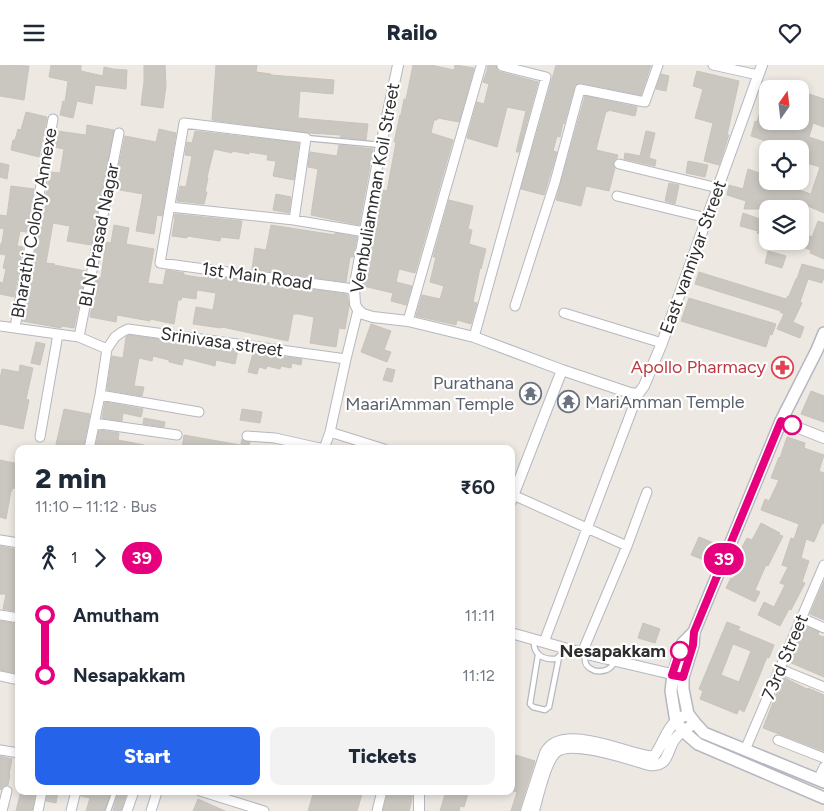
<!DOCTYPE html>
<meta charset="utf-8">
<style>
body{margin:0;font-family:Figtree,sans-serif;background:#f2f2f3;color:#1f2937;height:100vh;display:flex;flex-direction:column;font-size:19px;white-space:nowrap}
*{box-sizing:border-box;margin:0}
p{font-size:16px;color:#747a83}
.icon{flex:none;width:28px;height:28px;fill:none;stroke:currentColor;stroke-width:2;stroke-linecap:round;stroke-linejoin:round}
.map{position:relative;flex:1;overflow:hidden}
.panel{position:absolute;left:15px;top:380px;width:500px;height:350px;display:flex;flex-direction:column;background:#fff;border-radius:10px;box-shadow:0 2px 8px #0003}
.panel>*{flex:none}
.badge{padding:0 10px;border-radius:16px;font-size:18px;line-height:32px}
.needle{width:32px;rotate:14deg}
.fabs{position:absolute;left:759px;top:15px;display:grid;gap:10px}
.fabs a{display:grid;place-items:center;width:50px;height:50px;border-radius:10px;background:#fff;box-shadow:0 2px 8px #0003;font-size:25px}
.map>.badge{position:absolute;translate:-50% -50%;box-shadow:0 0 0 2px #fff}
.legs{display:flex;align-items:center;gap:8px;height:55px;padding:0 20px;font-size:16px}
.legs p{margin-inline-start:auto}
.head{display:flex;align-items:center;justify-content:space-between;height:85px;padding:0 20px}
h1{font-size:28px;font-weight:800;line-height:38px}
.primary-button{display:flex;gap:10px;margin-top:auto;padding:10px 20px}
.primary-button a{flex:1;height:58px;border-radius:10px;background:#2563eb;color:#fff;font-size:20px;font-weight:800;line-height:58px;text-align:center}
.primary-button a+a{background:#f2f2f3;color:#1f2937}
ul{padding:0 20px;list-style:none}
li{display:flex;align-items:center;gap:18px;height:60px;font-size:19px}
li i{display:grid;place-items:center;width:8px;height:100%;margin:0 6px;background:currentColor}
li i::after{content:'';width:12px;height:12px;margin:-6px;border:4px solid;border-radius:50%;background:#fff}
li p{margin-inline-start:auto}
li:first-child i{background:linear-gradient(#0000 50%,currentColor 0)}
li:last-child i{background:linear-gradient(currentColor 50%,#0000 0)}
header{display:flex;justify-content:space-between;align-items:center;height:65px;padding:0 20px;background:#fff;font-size:22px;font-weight:800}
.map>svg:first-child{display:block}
</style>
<header><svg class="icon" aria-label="menu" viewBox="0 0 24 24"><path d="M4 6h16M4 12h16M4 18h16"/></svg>Railo<svg class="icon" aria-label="heart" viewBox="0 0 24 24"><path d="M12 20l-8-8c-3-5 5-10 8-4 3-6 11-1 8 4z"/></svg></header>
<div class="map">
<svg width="824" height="746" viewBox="0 0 824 746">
<rect width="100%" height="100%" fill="#ede8e2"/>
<!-- building -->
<path fill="#cac6c0" stroke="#c9c3bc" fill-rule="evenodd" d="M0,0L29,1L24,35L0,31Z
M51,0H81V6L103,11L104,2L113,4L127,5L126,24L95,20L92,39L77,36L73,53L60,50L63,36L65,37L68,16L49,12Z
M144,0H165L166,21L163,43L141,40L144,17Z
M216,0H257L256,7L271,9V10L334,15L333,29L300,26L298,53L368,59L366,75L340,72L341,70L309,68L212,55Z
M413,0H431L454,5L455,0L474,3L459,57L438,53L437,55H434L431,68L453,75L415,208L399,204L396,217L412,221L406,240L391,236L393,228L363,221L377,158H375L383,125L387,126L396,77H394L400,50H401L404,34H406Z
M488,0H496L497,5L500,7L538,17L519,87H516L526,46L507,42L497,82L467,73L477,37L484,39L489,19L483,17L487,6Z
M556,0H651L641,30L581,18L575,20L564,59L563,58L560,72L557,71L553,86L557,87L544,130L521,124Z
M697,6L739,16L727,70H729L719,100L704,96L713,58L695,53L703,24L693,21Z
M661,9L669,11L666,26L656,24Z
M800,26L824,34V62L813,58L809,72L824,77V148L808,141L809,140L791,134L788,144H744L746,136L727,130L729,120L743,124L748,104L768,111V116H780V119L811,129L820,102L800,96V84H790L751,71L755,56L757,57L761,44L768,46V56H800Z
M585,31L637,42L635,51L608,45V47L606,46L596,85L618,90L617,93L614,95L613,98L615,103L609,126L586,121L581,141L556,135Z
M26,47L47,52L39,92L11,85L13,75H15L18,64L21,65Z
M87,60L114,65L91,180L67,176L70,161L53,158L46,198L55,199L54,200L86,206L74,263L61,261V263L22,256L50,107L60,108L64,84L54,82L57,66L86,70Z
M159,64L176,68L162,151L157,150L154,169L136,166L143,129L114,124L125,71L156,77Z
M195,66L299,78L294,115L273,111L276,96L267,95L268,90L249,87V89L232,86V88L214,84L207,112L208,113L205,127H207L204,139L177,136L180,121L186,122L192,91L185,90L187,77L192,78Z
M646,66L655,68L649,93L656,95L655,101L624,94L625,88L640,91Z
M339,80L373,84L359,160L311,150L318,104L308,102L310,87L337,91Z
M688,96L708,100L705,112L686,108Z
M0,98L9,100L7,114L0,112Z
M669,118L679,120L675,139L665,136Z
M11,121L34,124L26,167L20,166L17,181L23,182L14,232L0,229V217L3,218L6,204L3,203L6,190L0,189L1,178H2L4,164L0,163V150L7,151Z
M276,129L291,132L289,148L273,145Z
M449,135L473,141L468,164L472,165L469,179L486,184L481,204L480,203L473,237L477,238L471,259L457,255L456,260L416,251L422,230L440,234L444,221L430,217L436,192H433Z
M743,148L768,157V171L757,168L758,166L740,161Z
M175,149L242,156L239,174L221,172L220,176L187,171V173L172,171L175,153H174Z
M818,156L824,158V194L810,188L811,185L800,181V168L812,172Z
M114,160L129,163L126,179L154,184L148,218L163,220L166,205L184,208V210L203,213L204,210L347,229L349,241L345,264L339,263L336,282L310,278L314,252L299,249H293L288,276L222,262L221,263L193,259L196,242L213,245L216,228L197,225L196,234L182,232L181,235H178L174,259L150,254V256L117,250L116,257L90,252L97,212L101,213L106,177L111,178Z
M271,160L335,170V168L357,172L353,192H350L346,217L252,204L255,183L266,185Z
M768,186L786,191L782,203L765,198Z
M802,199L824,205V212L822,218L808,214L800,237L802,238L793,257L804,262L800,273L777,264L784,249L780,247L781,246L695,219L699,207L786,234L788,231H789L796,214H797Z
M689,233L776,259L772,270L770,269L766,282L681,256Z
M371,259L391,266L384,285L391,287L387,297L361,287Z
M129,270L157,274L173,279L174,277L205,283L206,281L238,285L235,299L216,295L215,301L184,293L182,300L169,297V295L153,291L152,296L139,293L134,321L144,322L142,331L107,325L112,291L123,293L126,272Z
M36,277L45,279L40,300L31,298Z
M253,288L302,294L301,300L292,298L291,303L281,301L280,304L267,301L266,304L259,302L257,309L248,307Z
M20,300L33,303L26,334L29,335L23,364L0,359V314L2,304L19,307Z
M387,303L395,305L392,317L383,315Z
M811,326L824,331V357L801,349Z
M105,337L143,344L141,352L123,348L122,356L102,353Z
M64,344L90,349L83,384H55Z
M242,344L262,347L260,358L240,355Z
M144,353L165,357L164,362L143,359Z
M99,365L119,368L118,375L144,380V384H95Z
M184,370L240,380L239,384H182Z
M787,372L805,378L804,383L824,390L819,406L824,408V459L822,458L814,477L806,474L801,493L809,496L802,517L805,518L791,545L789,544L780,561L758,550L764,537L774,542L785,520L780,518L788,502L782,500L791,473L794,474L799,459L761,445L765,434L769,436L779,415L771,413L779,392L780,393Z
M242,374L244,376L250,377L248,384H240Z
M0,395L19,399V424L12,423V426H11L6,454L0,452Z
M761,458L780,468L779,470L783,471L768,501L766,500L755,525L760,527L755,537L726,523L731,513L733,514L744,488L740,486L747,473L752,475Z
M699,472L721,481L714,499L691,490Z
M0,481L19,485V547L3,544L6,529H0Z
M824,516V555L810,549Z
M0,556L19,559V609L0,605Z
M727,557L740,562L738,565L774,580L769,593L767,592L759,612L744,647L739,644L737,649L700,634L703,626L699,624ZM733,579L751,586L739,617L721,610Z
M643,558L660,564L655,578L638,573Z
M805,561L819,567L818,570L824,572V612L789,597Z
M783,612L807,624L808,623L824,630V686L763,663Z
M516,690L535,696L519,746H511L517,727L511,725V691L515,692Z
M0,691L12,694L9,710H10L8,720L3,721L1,725L0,724Z
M21,726H36L32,746H16Z
M48,726H58L56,738L46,736Z
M82,726H111L104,746H86L90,733L81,731Z
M119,726H127L121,746H113Z
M314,726H363L357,746H308Z
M388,726L404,731L405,726H412V734L409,746H383Z
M446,726H459L468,729L464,742L460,741L459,746H440Z
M198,734L225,746H193Z"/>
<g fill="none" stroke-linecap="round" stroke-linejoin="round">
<defs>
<path id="service" d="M306,73L381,80
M534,575C533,589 542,595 556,594L563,588L566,585
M586,589C581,602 595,609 606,605C610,604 613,600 615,597
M538,590L530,639L533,642L545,645L549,642L559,592
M108,746L115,726"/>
<path id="minor" d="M713,0L758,10
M619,99L718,123
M617,131L707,153
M170,142L294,155L365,167
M294,155L306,73L184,58L160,198L354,224
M515,241L555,117L580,24L645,37L658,0
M564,248L662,278
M408,256L481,1
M0,261L79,272L107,284
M15,262L53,54
M79,272L119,68
M474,272L546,12L502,1
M100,330L199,347
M94,358L177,370
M330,367L384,384
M247,371L275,373L324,384L330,367L346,294L358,245
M40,372L58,269
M89,384L100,330L107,284L115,272L122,267L128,264L346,294
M513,430L627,481L647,427
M0,475L19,478
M0,550L19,553
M802,553L824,563
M544,577L638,329
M582,588L627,481
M780,604L824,622
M0,611L19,615
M778,675L824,693
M0,685L19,688
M745,685L824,500
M818,715L824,702
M200,726L264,746
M2,746L7,726
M38,746L42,726
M71,746L76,726
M127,746L134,726
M151,746L157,727L155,726
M377,746L382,726"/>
<path id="tertiary" d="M398,0L381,80L354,224L355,239L358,245L363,249L373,252L408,256L474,272L562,305L630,328L638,329L644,321L662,278L762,0
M781,356L824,373
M511,436L562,305
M511,568L582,588L680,611
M419,726V746
M526,746L545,688C558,662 606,680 628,686C636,688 645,692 654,691C662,681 665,667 674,658C678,654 683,651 688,649
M534,746C538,731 545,698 555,688C570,673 631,695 649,700C670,702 666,686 675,674C680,667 688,663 695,658"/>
<path id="secondary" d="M824,268L817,285L781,356L694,567L683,578L673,610L671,626L675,651L676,656L683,666L698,679L824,733
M694,567L693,580L683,612V624L688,649L695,658L704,668L824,717"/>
</defs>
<!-- service casing -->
<use href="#service" stroke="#b5b8c0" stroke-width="7"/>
<!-- minor casing -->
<use href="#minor" stroke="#b5b8c0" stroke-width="11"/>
<!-- tertiary casing -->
<use href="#tertiary" stroke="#b5b8c0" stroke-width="12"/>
<!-- secondary casing -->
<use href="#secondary" stroke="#b5b8c0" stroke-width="14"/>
<!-- service -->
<use href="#service" stroke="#fff" stroke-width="4.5"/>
<!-- minor -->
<use href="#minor" stroke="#fff" stroke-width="9"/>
<!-- tertiary -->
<use href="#tertiary" stroke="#fff" stroke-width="10"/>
<!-- secondary -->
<use href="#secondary" stroke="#fff" stroke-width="11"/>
</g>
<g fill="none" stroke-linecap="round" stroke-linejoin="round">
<defs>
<path id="line-1" d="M680,586L672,610L683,612L693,580L694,567L781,356L792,360"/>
</defs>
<!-- line-1 casing -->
<use href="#line-1" stroke="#fff" stroke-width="11"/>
<!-- line-1 -->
<use href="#line-1" stroke="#e6007e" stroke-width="8"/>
</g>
<!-- icons -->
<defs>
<symbol id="pharmacy-ring" viewBox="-11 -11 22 22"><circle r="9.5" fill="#fff" stroke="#e0444e" stroke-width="1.5"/><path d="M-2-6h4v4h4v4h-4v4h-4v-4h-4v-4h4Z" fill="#e0444e"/></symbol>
<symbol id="temple-ring" viewBox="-11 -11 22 22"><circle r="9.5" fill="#fff" stroke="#6b7280" stroke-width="1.5"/><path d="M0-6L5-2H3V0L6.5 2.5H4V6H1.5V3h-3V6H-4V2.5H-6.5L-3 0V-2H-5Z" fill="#6b7280"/></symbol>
</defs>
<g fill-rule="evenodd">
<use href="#pharmacy-ring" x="770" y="290" width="25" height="25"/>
<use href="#temple-ring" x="518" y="316" width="25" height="25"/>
<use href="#temple-ring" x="556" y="324" width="25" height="25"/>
</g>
<!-- markers -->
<g fill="#fff" stroke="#e6007e" stroke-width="2.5">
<circle cx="792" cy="360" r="9"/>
<circle cx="680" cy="586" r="9"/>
</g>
<g text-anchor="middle" stroke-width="4.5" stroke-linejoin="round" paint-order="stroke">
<!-- street labels -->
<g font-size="18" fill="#2e2e2e" stroke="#fff">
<text transform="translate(375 123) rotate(-80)" y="6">Vembuliamman Koil Street</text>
<text transform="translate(34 158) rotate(-80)" y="6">Bharathi Colony Annexe</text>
<text transform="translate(99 170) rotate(-79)" y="6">BLN Prasad Nagar</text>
<text transform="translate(693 192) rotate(-70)" y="6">East vanniyar Street</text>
<text transform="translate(257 211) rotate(8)" y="6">1st Main Road</text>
<text transform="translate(222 277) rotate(8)" y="6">Srinivasa street</text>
<text transform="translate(785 592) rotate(-67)" y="6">73rd Street</text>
</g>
<!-- health labels -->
<g font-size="18" fill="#be3a42" stroke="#fff" text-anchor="end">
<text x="766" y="308">Apollo Pharmacy</text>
</g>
<!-- worship labels -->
<g font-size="18" fill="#5b616d" stroke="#fff" text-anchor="end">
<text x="514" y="324">Purathana<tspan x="514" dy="21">MaariAmman Temple</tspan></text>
<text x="585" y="343" text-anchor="start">MariAmman Temple</text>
</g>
<!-- stop labels -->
<g font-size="18" font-weight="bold" fill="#2e2e2e" stroke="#fff" text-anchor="end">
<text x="666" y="592">Nesapakkam</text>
</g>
</g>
</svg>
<div class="fabs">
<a><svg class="needle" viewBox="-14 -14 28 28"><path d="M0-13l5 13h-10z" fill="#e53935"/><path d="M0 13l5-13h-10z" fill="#747a83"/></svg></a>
<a><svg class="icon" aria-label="locate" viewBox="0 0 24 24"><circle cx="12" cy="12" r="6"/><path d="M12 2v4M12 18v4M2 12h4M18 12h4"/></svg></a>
<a><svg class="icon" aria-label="layers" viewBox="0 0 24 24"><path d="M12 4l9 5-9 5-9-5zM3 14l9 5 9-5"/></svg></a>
</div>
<b class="badge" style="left:724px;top:494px;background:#e6007e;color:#fff">39</b>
<section class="panel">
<div class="head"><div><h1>2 min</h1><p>11:10 – 11:12 · Bus</p></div><b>₹60</b></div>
<div class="legs"><svg class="icon" aria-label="walk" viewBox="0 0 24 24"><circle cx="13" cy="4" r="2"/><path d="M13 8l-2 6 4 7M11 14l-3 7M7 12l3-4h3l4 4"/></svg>1<svg class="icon" aria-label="forward" viewBox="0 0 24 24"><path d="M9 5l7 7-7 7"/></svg><b class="badge" style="background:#e6007e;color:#fff">39</b></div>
<ul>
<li><i style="color:#e6007e"></i><b>Amutham</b><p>11:11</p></li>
<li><i style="color:#e6007e"></i><b>Nesapakkam</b><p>11:12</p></li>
</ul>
<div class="primary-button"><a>Start</a><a>Tickets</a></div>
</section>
</div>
